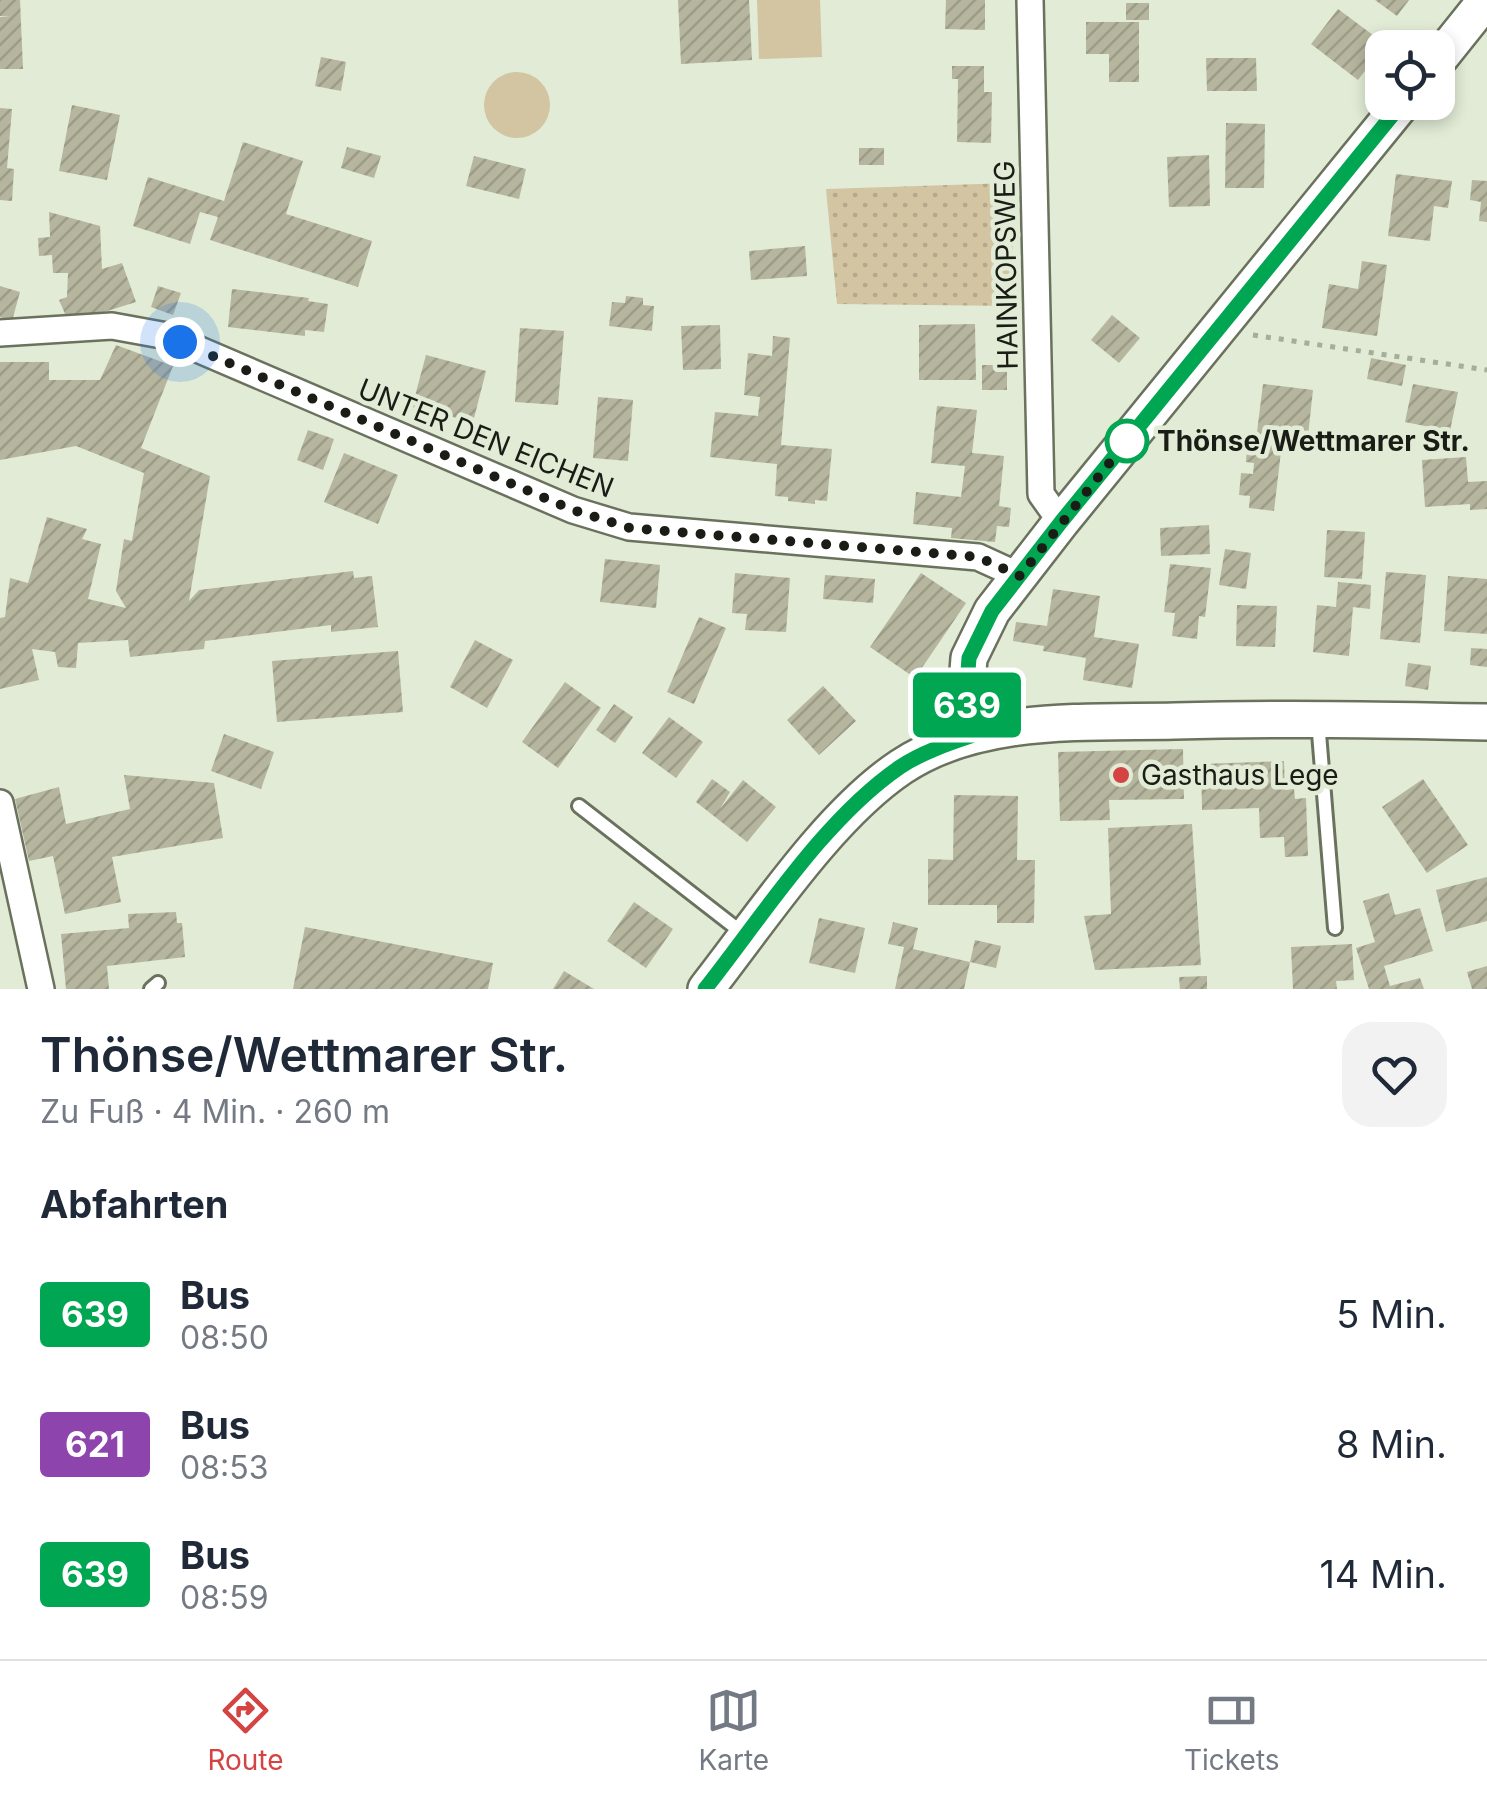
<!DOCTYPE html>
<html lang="de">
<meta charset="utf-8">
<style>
body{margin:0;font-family:Inter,sans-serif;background:#f2f2f3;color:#1f2937;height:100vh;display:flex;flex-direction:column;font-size:38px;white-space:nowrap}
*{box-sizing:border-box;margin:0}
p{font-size:32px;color:#747a83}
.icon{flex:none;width:55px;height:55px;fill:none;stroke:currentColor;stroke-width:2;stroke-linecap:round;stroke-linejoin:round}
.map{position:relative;height:989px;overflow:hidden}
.sheet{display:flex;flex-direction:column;background:#fff;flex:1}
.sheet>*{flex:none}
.badge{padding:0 20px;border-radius:8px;font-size:35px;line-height:65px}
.fabs{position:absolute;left:1365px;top:30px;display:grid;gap:20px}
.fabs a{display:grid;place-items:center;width:90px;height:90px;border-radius:20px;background:#fff;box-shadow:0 5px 15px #0003;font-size:50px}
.you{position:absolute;width:50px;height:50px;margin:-25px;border:8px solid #fff;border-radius:50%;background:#1a73e8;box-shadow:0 0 0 15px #1a73e833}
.map>.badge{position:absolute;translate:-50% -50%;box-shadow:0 0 0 5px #fff}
h2{padding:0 40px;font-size:38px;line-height:90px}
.round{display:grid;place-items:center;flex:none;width:105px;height:105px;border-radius:30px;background:#f2f2f3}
.summary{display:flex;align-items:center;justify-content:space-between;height:170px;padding:0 40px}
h1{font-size:48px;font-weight:600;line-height:75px}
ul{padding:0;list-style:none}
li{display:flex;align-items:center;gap:30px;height:130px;padding:0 40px}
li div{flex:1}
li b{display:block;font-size:38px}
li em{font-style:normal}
li .badge{min-width:110px;font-weight:700;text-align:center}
.dock{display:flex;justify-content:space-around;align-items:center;height:140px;border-top:2px solid #e0e1e3;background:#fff;font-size:28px;color:#747a83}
.dock a{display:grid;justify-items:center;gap:5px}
.dock .active{color:#d34443}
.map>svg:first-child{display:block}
</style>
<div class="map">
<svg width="1487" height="989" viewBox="0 0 1487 989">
<defs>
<pattern id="grass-dots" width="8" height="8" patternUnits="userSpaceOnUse" patternTransform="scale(2.5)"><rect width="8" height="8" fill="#d3c4a2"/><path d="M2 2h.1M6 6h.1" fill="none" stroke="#b5a88b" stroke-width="1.8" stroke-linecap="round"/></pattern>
<pattern id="building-hatch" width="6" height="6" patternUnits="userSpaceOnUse" patternTransform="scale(2.5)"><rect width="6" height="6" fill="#b6b69f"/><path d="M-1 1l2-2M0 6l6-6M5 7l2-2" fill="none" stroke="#9c9c88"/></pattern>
</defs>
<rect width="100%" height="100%" fill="#e1ebd5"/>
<!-- grass -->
<path fill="url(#grass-dots)" d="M1011,183L1014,306L837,304L826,189Z"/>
<!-- pitch -->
<path fill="#d3c4a2" d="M757,0H820L822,57L759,59Z
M484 105a33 33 0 1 1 66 0a33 33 0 1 1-66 0Z"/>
<!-- building -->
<path fill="url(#building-hatch)" d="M0,0H20L23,69H0V17L11,16H0Z
M678,0H749L752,60L681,64Z
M946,0H985V30L945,29Z
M1375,0H1409L1397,16Z
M1126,3H1149V20H1126Z
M1338,9L1385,44L1358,80L1311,44Z
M1086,22H1139V82H1109V54H1086Z
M321,57L346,62L341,91L315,86Z
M1206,58H1256L1257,91H1207Z
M952,66H984V92H992L991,143L957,142L958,79H952Z
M72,105L120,115L107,180L59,171Z
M0,108L12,109L7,168L14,169L12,201L0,200Z
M1226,123L1265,124L1264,188H1225Z
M243,142L303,161L286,214L372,241L358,287L210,240L218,217L200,212L190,244L133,226L148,177L224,201Z
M347,147L381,156L374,178L341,168Z
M859,148H884V165H859Z
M1209,155L1210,206L1169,207L1167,157Z
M474,156L526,169L519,199L466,186Z
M1396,174L1452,181L1448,208L1434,206L1430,241L1388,236Z
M1472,180L1487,181V222L1479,221L1481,202L1470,200Z
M49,212L100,226L102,269L122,263L136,302L69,323L59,300L67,297L68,273H53L52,255L39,256L38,238L50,237Z
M805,246L807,276L751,280L749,251Z
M1362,261L1387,265L1377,336L1322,328L1329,284L1358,289Z
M0,286L20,292L12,321L0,317Z
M158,286L181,293L173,315L151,307Z
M232,289L309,298L308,301L328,304L324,332L305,330V336L228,327Z
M626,296L643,298V305L654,306L652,331L609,326L612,302L625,303Z
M1112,315L1140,338L1119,363L1091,340Z
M975,324L976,380H919V325Z
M720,325L721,369L683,370L681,326Z
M520,328L564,331L558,405L515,402Z
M773,336L790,338L781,445L832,449L827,501L815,500V504L788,501V497L775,496L777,464L710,457L715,412L758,416L760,397L744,395L748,353L772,356Z
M116,345L173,366L141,448L210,476L189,601L199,590L353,571L354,578L372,576L378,627L331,632V625L205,641L204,649L130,657L128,640L78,643L76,668L58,667L55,652L32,649L39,680L0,689V618L5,617L10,578L28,583L47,517L87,529L82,539L101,544L88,599L126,608L116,591L124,539L132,541L144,473L76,446L0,460V362H49V380H100Z
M426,355L486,371L473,422L412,407Z
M1371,358L1406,365L1402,386L1367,379Z
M982,365H1007V390H982Z
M1263,384L1313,390L1307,445L1282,443L1274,511L1249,508L1250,496L1239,495L1241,473L1253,474L1254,463L1246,462L1247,447L1255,448Z
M1413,384L1458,392L1450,431L1405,422Z
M598,397L633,400L628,461L593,458Z
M937,406L977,410L972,453L1004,456L999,506L1011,508L1009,527L997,526L995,542L951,538L952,528L913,524L916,492L961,497L965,466L931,463Z
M308,430L334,439L323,470L297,460Z
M344,453L398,475L378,524L324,502Z
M1466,457L1468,482L1487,481V509L1470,510V504L1425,507L1422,460Z
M1209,525L1210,554L1161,556L1160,528Z
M1327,530L1365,532L1362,579L1324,577Z
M1225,549L1251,553L1246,589L1219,585Z
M605,559L660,565L656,608L600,602Z
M1170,564L1211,568L1205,617L1199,616L1197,639L1172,636L1175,613L1164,612Z
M1386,572L1426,575L1420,643L1380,639Z
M735,573L790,578L786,632L745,630L747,614L732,613Z
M921,573L966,603L915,678L870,647Z
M825,575L875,579L873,603L823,599Z
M1448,576L1487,579V634L1444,631Z
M1338,582L1371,585L1370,609L1353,607L1349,656L1313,652L1317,605L1336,607Z
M1053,589L1100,596L1094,637L1139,644L1132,688L1083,680L1086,658L1043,651L1044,646L1013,641L1016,622L1047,626Z
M1237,605L1277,606L1275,647L1236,646Z
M699,617L726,628L694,704L667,692Z
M475,640L513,660L487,708L450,687Z
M1471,648L1487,649V667L1470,665Z
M398,651L403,712L277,722L272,661Z
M1408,663L1431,666L1428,690L1405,686Z
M565,682L601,708L558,768L522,742Z
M823,686L856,721L819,755L787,720Z
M614,704L633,717L615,743L596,730Z
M669,717L703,742L676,778L642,753Z
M224,734L274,752L261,789L211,771Z
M1183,749L1184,799L1109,800L1110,820L1060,821L1058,752Z
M1284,761L1285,790L1294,789L1295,799L1306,798L1308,856L1285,857L1284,837L1260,838L1259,808L1202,810L1201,764Z
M124,775L214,783L223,838L112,857L121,902L65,914L53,856L29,861L15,799L59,787L66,824L130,809Z
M712,779L730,792L720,809L743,780L776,807L747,842L696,802Z
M1423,779L1468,845L1427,873L1382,807Z
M954,795L1018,796L1017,860H1035L1034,923H997V905H928V859L953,860Z
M1192,824L1201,965L1095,970L1084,916L1111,914L1108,828Z
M1487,877V921L1446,932L1436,890Z
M1389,893L1395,915L1420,908L1433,951L1384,966L1390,986L1420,978L1424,989H1369L1356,948L1375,942L1363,901Z
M634,902L673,929L646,968L607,941Z
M176,912L177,923H182L185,957L107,966L109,989H66L61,934L129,928L128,914Z
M819,918L865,928L855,973L809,963Z
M893,922L918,928L913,949L970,962L964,989H895L904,947L888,944Z
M305,927L493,963L488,989H293Z
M975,940L1001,946L996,968L970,962Z
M1352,944L1354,980L1336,981L1337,989H1293L1291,947Z
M1487,966V989H1472L1467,972Z
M564,971L594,989H553Z
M1207,976V989H1180L1179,977Z"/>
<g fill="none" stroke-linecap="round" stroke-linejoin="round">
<defs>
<path id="lane" d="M1318,721L1335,928
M579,806L745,935
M151,989L158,983"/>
<path id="street" d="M1030,0L1041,494L1061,522
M0,333L112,326L167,336L573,510L629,527L978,557L1020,576
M0,803L41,989"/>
<path id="secondary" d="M1438,60L1486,0
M971,736L966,697L969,658L992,611L1061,522L1403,102
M706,989C761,919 828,816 901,767C979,715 1085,723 1175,721C1279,718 1383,720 1487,722"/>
</defs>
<!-- lane casing -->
<use href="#lane" stroke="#6a725e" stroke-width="18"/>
<!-- street casing -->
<use href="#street" stroke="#6a725e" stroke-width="30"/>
<!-- secondary casing -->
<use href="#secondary" stroke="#6a725e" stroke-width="40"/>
<!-- path -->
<path stroke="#a5ad9b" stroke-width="5" stroke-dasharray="5 8" stroke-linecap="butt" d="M1253,335L1487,370"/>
<!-- lane -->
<use href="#lane" stroke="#fff" stroke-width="12"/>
<!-- street -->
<use href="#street" stroke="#fff" stroke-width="25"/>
<!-- secondary -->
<use href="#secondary" stroke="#fff" stroke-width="35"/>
</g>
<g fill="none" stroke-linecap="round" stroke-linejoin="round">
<defs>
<path id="line" d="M705,989C762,917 824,819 900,767C921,753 947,744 971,736L966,697L969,658L992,611L1061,522L1403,102"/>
</defs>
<!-- line casing -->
<use href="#line" stroke="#fff" stroke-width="22"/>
<!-- line -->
<use href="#line" stroke="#00a651" stroke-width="15"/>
<!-- walk -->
<path stroke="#191d15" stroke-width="10" stroke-dasharray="0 18" d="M180,342L573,510L630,528L978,557L1020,576L1130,437L1127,441"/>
</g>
<!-- markers -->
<circle fill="#fff" stroke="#00a651" stroke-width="5" cx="1127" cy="441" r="20"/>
<circle fill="#d34443" stroke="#e1ebd5" stroke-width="4" cx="1121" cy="775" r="10"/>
<g text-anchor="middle" stroke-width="9" stroke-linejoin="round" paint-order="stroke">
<!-- street labels -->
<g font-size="28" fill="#191d15" stroke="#e1ebd5">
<text transform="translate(1006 265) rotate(-91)" y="10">HAINKOPSWEG</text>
<text transform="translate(486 438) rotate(22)" y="10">UNTER DEN EICHEN</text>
</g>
<!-- stop labels -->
<g font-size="28" font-weight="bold" fill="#191d15" stroke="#e1ebd5" text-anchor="start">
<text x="1157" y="451">Thönse/Wettmarer Str.</text>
</g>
<!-- poi labels -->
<g font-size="28" fill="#191d15" stroke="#e1ebd5" text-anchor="start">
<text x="1141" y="785">Gasthaus Lege</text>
</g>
</g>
</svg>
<div class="fabs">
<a><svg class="icon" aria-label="locate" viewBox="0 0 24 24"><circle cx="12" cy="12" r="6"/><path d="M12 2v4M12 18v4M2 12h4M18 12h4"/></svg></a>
</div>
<div class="you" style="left:180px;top:342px"></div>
<b class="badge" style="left:967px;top:705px;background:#00a651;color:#fff">639</b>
</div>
<section class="sheet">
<div class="summary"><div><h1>Thönse/Wettmarer Str.</h1><p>Zu Fuß · 4 Min. · 260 m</p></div><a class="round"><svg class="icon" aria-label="heart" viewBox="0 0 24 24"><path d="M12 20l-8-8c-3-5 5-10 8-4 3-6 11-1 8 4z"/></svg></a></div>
<h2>Abfahrten</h2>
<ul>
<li><span class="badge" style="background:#00a651;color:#fff">639</span><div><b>Bus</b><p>08:50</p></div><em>5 Min.</em></li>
<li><span class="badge" style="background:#8e44ad;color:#fff">621</span><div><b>Bus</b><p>08:53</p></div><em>8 Min.</em></li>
<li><span class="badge" style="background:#00a651;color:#fff">639</span><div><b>Bus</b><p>08:59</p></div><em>14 Min.</em></li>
</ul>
</section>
<nav class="dock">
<a class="active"><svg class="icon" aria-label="directions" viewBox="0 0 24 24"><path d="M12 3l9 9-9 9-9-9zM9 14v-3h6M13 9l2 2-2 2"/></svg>Route</a>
<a><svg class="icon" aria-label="map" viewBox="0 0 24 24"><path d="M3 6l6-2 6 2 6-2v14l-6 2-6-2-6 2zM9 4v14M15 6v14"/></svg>Karte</a>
<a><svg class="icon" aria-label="tickets" viewBox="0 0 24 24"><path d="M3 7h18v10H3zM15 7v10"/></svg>Tickets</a>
</nav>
